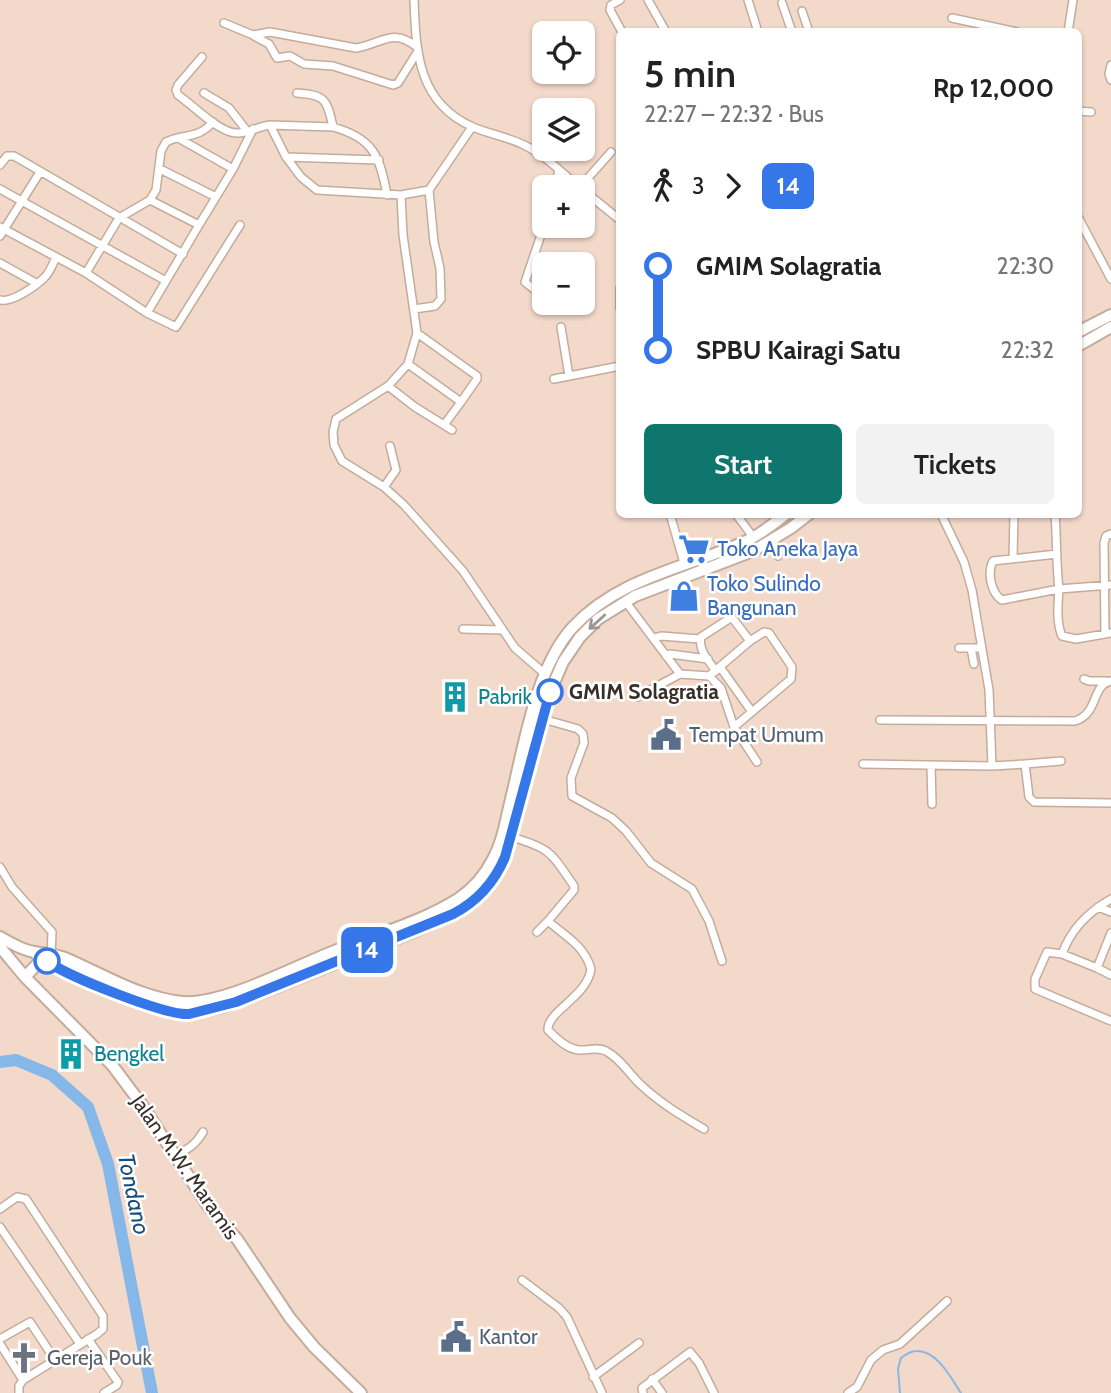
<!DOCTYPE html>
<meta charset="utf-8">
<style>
body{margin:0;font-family:Cabin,sans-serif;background:#f2f2f2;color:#222;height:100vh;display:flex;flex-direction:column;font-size:26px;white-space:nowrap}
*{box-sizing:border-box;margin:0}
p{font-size:23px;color:#767676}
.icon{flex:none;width:38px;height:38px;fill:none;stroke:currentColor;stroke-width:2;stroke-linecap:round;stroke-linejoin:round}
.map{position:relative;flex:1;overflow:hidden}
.details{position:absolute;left:616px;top:28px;width:466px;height:490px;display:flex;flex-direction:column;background:#fff;border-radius:10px;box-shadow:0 2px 5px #0004}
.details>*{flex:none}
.badge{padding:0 14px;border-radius:10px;font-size:24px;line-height:46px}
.tools{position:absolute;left:532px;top:21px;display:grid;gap:14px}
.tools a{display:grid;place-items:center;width:63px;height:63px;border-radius:10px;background:#fff;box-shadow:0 2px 5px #0004;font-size:35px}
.map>.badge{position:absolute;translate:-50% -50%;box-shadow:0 0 0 4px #fff}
.legs{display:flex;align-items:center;gap:10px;height:77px;padding:0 28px;font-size:23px}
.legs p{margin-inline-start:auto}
.head{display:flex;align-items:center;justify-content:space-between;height:119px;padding:0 28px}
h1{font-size:38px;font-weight:600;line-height:52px}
.button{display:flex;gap:14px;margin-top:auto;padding:14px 28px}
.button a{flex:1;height:80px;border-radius:10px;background:#0f766e;color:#fff;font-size:28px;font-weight:600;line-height:80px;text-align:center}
.button a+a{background:#f2f2f2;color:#222}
ul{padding:0 28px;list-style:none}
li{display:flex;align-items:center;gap:24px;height:84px;font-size:26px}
li i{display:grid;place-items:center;width:10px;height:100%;margin:0 9px;background:currentColor}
li i::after{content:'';width:18px;height:18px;margin:-9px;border:5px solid;border-radius:50%;background:#fff}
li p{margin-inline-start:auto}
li:first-child i{background:linear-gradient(#0000 50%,currentColor 0)}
li:last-child i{background:linear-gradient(currentColor 50%,#0000 0)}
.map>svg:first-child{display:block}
</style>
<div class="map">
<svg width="1111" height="1393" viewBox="0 0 1111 1393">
<rect width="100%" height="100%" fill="#f3d9ca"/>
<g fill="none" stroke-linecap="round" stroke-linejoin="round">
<!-- stream -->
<path stroke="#85b8e9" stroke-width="2" d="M900,1393L898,1369L901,1358C905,1355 911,1351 916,1351C937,1350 951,1378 961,1393"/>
<!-- river -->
<path stroke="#85b8e9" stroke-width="12" d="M0,1062L16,1060L52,1075L88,1107L108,1164L152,1393"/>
<defs>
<path id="minor" d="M414,0C416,53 418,103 473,127C489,134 508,137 524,145C545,155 561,172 579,187
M620,0L611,5L610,10L622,32
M648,0L666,32
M748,0L758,32
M782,3L792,32
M802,11L809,32
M952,18L1017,32
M224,23L253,35L270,32L356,48C382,44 392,27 417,47
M1068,32L1073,0
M254,36L269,44L277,58L290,56L304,64L333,66L393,85L398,83L418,51
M202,57L178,85L176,90L178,95C193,105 220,134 238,133C249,133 259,126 270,125L286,157L301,177L317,190L401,195L429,190L472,127
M1111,65L1109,74L1111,80
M204,93L229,108L247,131
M1078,111L1091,112
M270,125L333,127C327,99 325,95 297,93
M333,127C373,138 380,156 387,195
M180,139L233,169
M286,157L379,160
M0,165L7,156H14L183,254
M160,169L216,197
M554,187L559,171
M580,187L611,152
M0,189L166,281L147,313L86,273L0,227
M583,190L620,220
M401,195L403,235L417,333L408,364
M150,200L199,225L166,281
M1078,217L1111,279
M199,225L233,169L253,129
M0,236L40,172
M0,263L36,283
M86,273L119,218L150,200L156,190L161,151L166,142C184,133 197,140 213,122
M620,288V308
M544,297L525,282L544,226
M0,300C12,303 36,286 45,277C50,272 53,264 56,257
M414,309L435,306L441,299L440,268L434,242L429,190
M147,313L176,327L240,225
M561,327L569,376
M417,333L477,376V379L461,402L408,364L388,386L415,407L452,430
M554,379L620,366
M388,386L336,419L333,432L334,445L342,461L384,487L404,505L463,571L515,648L545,674
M444,425L461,402
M384,487L396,470L390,446
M670,514L684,563
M736,514L753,537
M941,514L964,562L972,590L989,690L992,766L1025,764L1029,797L1034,802L1111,803
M1055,514C1057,539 1056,564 1059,589L1002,600C991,593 987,573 993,561L1057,554
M771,542L778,556
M1013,558L1014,514
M1111,585L1059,589C1058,605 1056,622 1062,636L1076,639L1111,633
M625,601L680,674
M727,611L750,641
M463,629L502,630
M1105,634L1104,543L1106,536L1111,534
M654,638L661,636L700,639
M959,648H971
M666,656L670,654L708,659
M974,664L971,648H982
M720,667L752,712
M716,671C708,660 698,650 701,637L732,617
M709,676L750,641L764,632L769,633L792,667L791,679L734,727
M1084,679L1089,681H1106
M637,697L680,674L709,676L721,688L734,727L757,762
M543,719L578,729L583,734L584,743L571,778L572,796L612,818L626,831L651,863L692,889L709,921L722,961
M880,720L1075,721C1099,714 1091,685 1111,681
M863,764L992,766
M1025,764L1061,761
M931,766L932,804
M512,837C552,849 551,853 574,886V890L548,921C565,936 584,945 591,969C587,997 547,1011 548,1030C556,1038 567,1049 579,1050C590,1051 595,1046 606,1051C621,1059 629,1074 641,1085C660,1103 682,1116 704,1129
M0,867L12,887L52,932L51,956
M1098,907L1111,912
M537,932L548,921
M1111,933L1097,968L1111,975
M1062,954L1047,952L1035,979V989L1111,1021
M1097,968L1062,954C1071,929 1088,912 1111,899
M175,1155C188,1150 196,1144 203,1132
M0,1209L17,1197L26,1199L103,1316V1329L97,1334L23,1380L19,1386V1393
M0,1227L80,1344
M522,1280L559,1308L567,1317L602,1393
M0,1339L30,1322L55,1360
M88,1339L118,1382L117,1385L104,1393
M0,1344L23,1380
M593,1377L639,1343
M652,1379L662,1393
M643,1393L642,1388L690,1352L699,1363L714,1393
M848,1393L857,1387L871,1360L883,1350L900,1344L947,1301"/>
<path id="trunk" d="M1078,332L1111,315
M1078,346L1111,327
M0,937C10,943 22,950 34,952C45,954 54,954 65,958C103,974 140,998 183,1002C225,1005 301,963 342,948C381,933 423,921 458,899C473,889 485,875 493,859C503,841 506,819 511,799C524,746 536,667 573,627C619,578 685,568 742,543C758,536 772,525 786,514
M0,947L25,977L112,1065L142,1105L208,1206L237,1239L290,1318L314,1347L361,1393
M35,953L52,966L83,981L160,1008L182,1014H189L223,1007L262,993L418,930L462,909L488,887L505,857L550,692L563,662L580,637L598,619L635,596L753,551L791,528L809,514
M25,977L43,958"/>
</defs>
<!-- minor casing -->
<use href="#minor" stroke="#c4ac9d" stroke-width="10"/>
<!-- trunk casing -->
<use href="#trunk" stroke="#c4ac9d" stroke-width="14"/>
<!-- minor -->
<use href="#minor" stroke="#fff" stroke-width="7"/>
<!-- trunk -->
<use href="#trunk" stroke="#fff" stroke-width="10"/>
</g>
<!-- one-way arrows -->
<defs><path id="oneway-shaft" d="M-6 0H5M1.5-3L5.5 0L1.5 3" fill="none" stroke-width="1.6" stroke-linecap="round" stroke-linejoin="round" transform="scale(1.75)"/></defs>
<use stroke="#9c9794" href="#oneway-shaft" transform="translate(597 622) rotate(138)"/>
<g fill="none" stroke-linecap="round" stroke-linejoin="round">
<defs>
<path id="line-1" d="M47,961C66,976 167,1016 189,1014L236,1002L453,914C478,901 494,883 505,857L550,692"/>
</defs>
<!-- line-1 casing -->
<use href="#line-1" stroke="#fff" stroke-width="16"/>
<!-- line-1 -->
<use href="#line-1" stroke="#3577e9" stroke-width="10"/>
</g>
<!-- icons -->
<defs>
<symbol id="supermarket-bare" viewBox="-9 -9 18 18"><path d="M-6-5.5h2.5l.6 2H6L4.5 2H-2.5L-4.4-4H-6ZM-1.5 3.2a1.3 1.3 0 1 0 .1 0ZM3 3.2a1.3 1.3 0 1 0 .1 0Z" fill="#3f7fe0" stroke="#fff" stroke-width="2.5" paint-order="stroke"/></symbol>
<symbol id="shop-bare" viewBox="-9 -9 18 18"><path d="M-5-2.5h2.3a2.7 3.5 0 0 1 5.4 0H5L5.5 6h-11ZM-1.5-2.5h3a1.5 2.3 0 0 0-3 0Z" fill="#3f7fe0" stroke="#fff" stroke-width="2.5" paint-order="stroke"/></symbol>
<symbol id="building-bare" viewBox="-9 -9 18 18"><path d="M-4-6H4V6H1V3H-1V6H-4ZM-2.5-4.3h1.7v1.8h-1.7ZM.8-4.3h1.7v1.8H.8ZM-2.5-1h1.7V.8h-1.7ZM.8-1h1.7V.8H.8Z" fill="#0f9aa8" stroke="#fff" stroke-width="2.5" paint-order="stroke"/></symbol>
<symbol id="civic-bare" viewBox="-9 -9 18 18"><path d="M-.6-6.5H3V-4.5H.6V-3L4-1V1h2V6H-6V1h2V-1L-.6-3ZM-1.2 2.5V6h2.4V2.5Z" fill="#5c6f8a" stroke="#fff" stroke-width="2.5" paint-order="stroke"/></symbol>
<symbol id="church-bare" viewBox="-9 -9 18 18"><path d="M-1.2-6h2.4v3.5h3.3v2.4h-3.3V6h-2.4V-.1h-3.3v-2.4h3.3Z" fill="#6b7280" stroke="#fff" stroke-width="2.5" paint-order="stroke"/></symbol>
</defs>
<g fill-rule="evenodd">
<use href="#supermarket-bare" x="672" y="527" width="44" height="44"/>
<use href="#shop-bare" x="662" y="574" width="44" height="44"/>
<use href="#building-bare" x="433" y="675" width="44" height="44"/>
<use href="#civic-bare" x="644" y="713" width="44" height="44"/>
<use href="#building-bare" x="49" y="1032" width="44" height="44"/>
<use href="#civic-bare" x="434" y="1315" width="44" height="44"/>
<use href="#church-bare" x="2" y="1336" width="44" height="44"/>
</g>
<!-- markers -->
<g fill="#fff" stroke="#3577e9" stroke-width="3.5">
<circle cx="550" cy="692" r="12"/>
<circle cx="47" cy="961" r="12"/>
</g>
<g text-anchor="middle" stroke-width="5" stroke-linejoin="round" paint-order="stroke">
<!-- shop labels -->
<g font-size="21" fill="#366cbe" stroke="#fff" text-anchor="start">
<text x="717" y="556">Toko Aneka Jaya</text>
<text x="707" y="591">Toko Sulindo<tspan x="707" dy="24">Bangunan</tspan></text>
</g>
<!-- stop labels -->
<g font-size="21" font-weight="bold" fill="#382f29" stroke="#fff" text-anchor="start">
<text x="569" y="699">GMIM Solagratia</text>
</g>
<!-- culture labels -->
<g font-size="21" fill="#0d838f" stroke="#fff" text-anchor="start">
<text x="478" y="704">Pabrik</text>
<text x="94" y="1061">Bengkel</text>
</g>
<!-- service labels -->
<g font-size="21" fill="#4e5e75" stroke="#fff" text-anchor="start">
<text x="689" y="742">Tempat Umum</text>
<text x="479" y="1344">Kantor</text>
</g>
<!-- street labels -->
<g font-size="21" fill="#382f29" stroke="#fff">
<text transform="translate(185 1167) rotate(55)" y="7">Jalan M.W. Maramis</text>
</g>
<!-- worship labels -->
<g font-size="21" fill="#5b616d" stroke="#fff" text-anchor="start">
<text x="47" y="1365">Gereja Pouk</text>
</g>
<!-- water labels -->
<g font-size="23" font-style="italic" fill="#184f7d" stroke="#fff">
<text transform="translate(134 1194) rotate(78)" y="8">Tondano</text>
</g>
</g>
</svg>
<div class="tools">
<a><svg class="icon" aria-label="locate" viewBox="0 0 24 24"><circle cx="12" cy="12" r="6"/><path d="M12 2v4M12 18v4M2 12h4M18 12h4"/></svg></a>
<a><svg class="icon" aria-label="layers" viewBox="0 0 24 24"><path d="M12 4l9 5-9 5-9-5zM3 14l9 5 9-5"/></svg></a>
<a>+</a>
<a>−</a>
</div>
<b class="badge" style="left:367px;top:950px;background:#3577e9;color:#fff">14</b>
<section class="details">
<div class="head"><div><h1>5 min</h1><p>22:27 – 22:32 · Bus</p></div><b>Rp 12,000</b></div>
<div class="legs"><svg class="icon" aria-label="walk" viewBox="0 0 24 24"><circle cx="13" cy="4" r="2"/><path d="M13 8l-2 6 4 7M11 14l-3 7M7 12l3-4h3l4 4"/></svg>3<svg class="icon" aria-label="forward" viewBox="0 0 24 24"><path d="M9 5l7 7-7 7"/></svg><b class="badge" style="background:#3577e9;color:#fff">14</b></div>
<ul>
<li><i style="color:#3577e9"></i><b>GMIM Solagratia</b><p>22:30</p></li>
<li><i style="color:#3577e9"></i><b>SPBU Kairagi Satu</b><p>22:32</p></li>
</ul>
<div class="button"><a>Start</a><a>Tickets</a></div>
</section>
</div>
